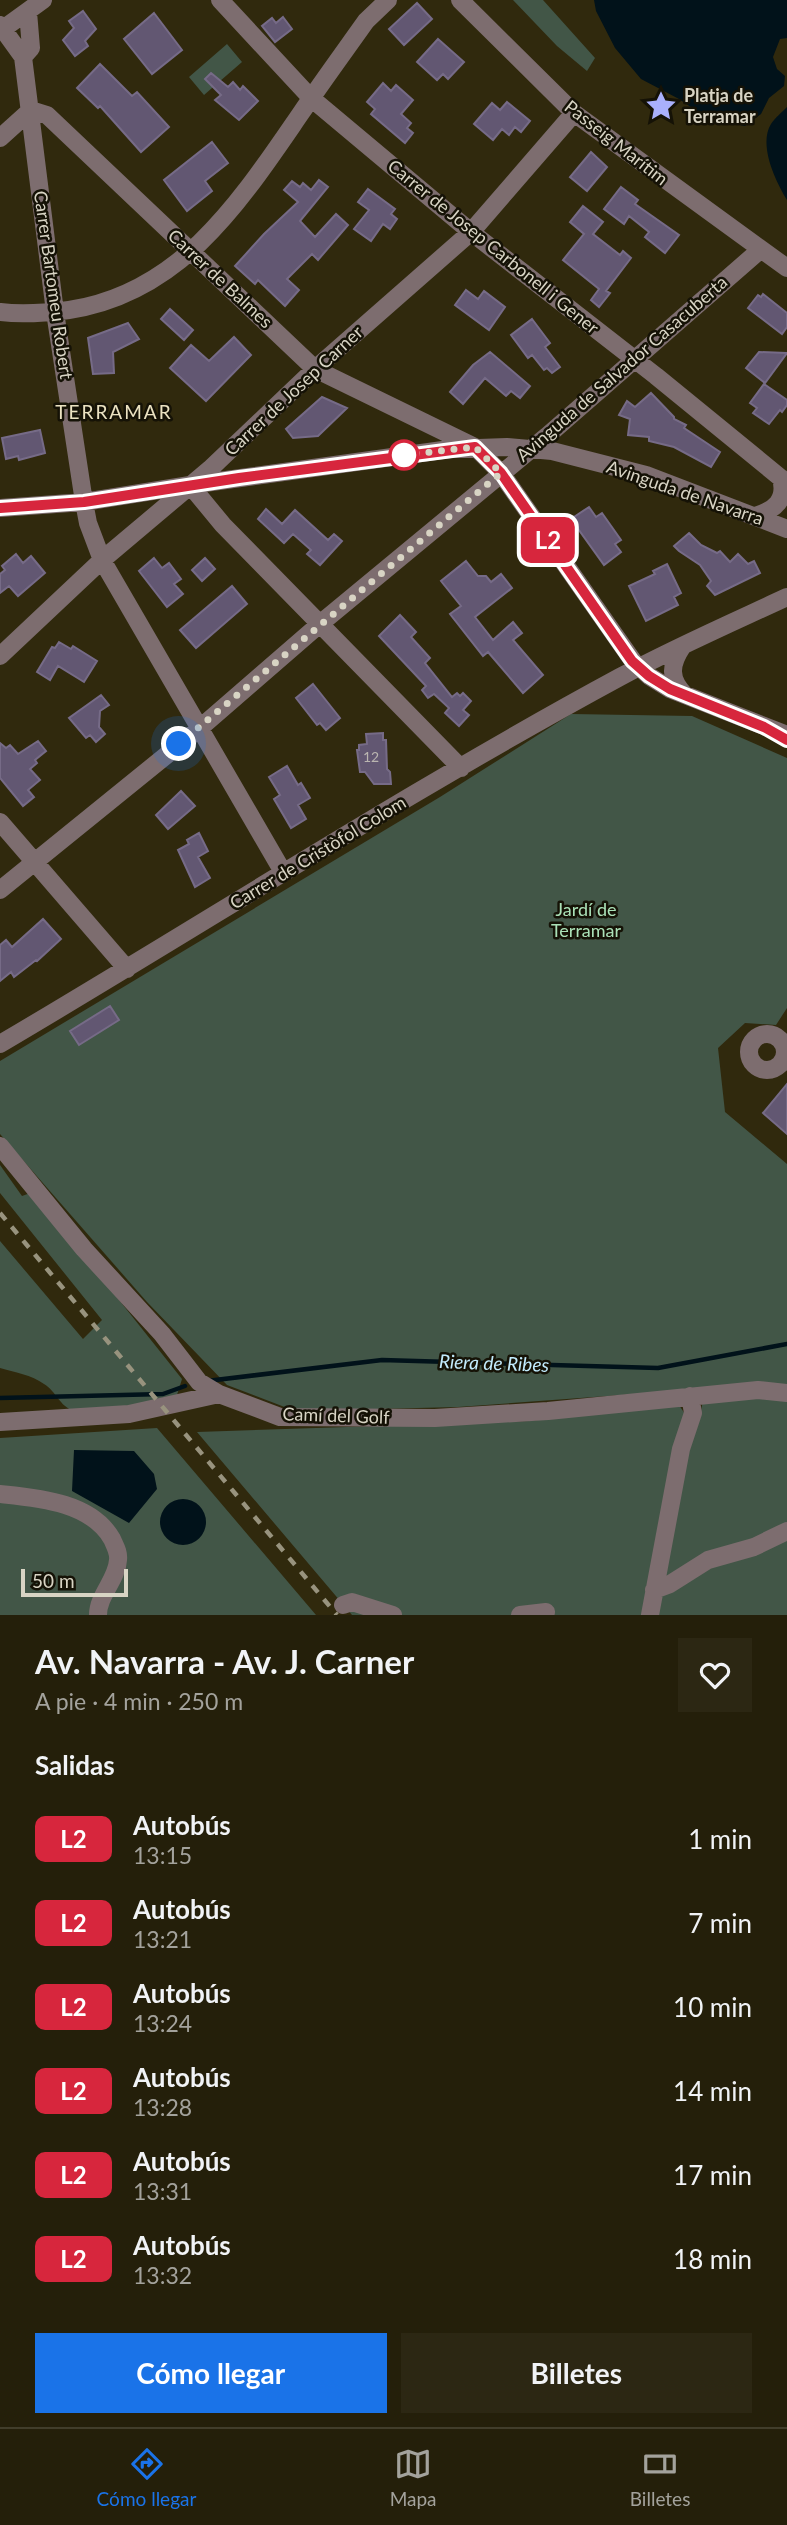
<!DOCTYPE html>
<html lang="es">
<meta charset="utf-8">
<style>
body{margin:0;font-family:Lato,sans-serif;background:#2c2713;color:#f1f3f6;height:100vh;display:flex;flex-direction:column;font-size:26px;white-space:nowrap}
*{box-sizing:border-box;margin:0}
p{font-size:23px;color:#a3a29c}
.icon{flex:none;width:38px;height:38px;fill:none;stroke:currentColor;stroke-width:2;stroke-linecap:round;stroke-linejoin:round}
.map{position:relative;height:1615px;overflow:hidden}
.drawer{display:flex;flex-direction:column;background:#241f0a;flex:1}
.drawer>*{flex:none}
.badge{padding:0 14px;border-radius:10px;font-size:24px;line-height:46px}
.scale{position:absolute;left:21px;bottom:18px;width:107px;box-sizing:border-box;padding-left:7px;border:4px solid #d8d4c4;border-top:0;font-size:19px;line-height:24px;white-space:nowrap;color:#d8d4c4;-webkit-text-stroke:5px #151206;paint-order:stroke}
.you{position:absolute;width:35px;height:35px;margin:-18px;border:5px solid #fff;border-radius:50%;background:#1a73e8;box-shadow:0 0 0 10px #1a73e833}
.map>.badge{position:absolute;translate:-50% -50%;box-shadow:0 0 0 4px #fff}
h2{padding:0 35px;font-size:26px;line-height:63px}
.round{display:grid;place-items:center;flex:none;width:74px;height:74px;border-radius:0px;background:#2c2713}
.headline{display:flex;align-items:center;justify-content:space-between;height:119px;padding:0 35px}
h1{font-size:33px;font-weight:700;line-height:52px}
.action{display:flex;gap:14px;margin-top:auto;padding:14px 35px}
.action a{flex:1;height:80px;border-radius:0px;background:#1a73e8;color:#fff;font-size:28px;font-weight:700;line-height:80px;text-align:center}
.action a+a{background:#2c2713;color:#f1f3f6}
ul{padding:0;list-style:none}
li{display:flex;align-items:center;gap:21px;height:84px;padding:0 35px}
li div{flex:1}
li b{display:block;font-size:26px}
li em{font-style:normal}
li .badge{min-width:77px;font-weight:700;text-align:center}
.dock{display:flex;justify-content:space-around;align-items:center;height:98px;border-top:2px solid #413d2b;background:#241f0a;font-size:19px;color:#a3a29c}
.dock a{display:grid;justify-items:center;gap:4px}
.dock .on{color:#1a73e8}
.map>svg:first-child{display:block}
</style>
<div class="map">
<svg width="787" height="1615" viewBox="0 0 787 1615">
<rect width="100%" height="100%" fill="#30290d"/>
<!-- green -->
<path fill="#425647" d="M513,0H543L595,58L587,71L557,46Z
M227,44L242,62L204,95L189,77Z
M571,714L692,716L787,758V1008L776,1025L745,1023L718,1048L725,1112L787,1164V1388L759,1385L458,1407L295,1411L227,1385L147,1302L0,1134V1061L440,797Z
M0,1165L22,1196L33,1192L182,1379L177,1395L158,1405L74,1411C59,1406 57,1392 44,1384C32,1375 14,1372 0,1368V1241L83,1339L102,1320L0,1193Z
M787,1398V1615H352L197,1432L530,1421L677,1402L685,1414L701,1411L703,1400Z
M157,1428L316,1615H0V1438Z"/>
<!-- water -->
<path fill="#01121a" d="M594,0H787V38L780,39L773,57L777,69L785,76L784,86L769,98L761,114L745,126L710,120L679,99L641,79L615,48L596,11Z
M787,107V200C776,182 758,145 771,124C775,118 782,112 787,107Z
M74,1450L134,1451L154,1474L157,1489L129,1523L72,1491Z
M160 1522a23 23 0 1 1 46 0a23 23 0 1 1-46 0Z"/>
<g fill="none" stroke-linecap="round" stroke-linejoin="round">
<!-- stream -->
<path stroke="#01121a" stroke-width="4.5" d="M207,1381L382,1360L658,1368L787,1344
M0,1398L163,1394L185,1386"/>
</g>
<!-- building -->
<path fill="#625772" stroke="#766b87" stroke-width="2" d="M417,3L432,19L404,45L389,29Z
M83,11L96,29L85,41L88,46L75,56L63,40L74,28L69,21Z
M154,13L182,50L152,74L124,39Z
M283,17L292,29L275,42L262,26L272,18L276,23Z
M438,39L464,62L448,79L443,74L437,80L417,62Z
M100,64L132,96L137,92L169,127L141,152L100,106L98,108L77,88Z
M211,73L228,87L233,82L240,90L243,86L258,101L239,120L215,100L221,95L205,79Z
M383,83L391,91L396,85L413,100L401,114L411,123L407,128L413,133L405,143L371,114L375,109L367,102Z
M507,102L530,121L521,132L515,127L509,135L502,129L493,140L474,124L492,103L500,110Z
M212,142L228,163L205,181L212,191L187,211L164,180Z
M591,152L607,167L587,191L570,177Z
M319,180L328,187L300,221L315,237L336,214L348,225L318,260L312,254L287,279L299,290L285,306L258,280L255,284L235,266L264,234L298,202L284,190L292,181L300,187L303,183L311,190Z
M621,187L638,200L635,204L679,235L665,253L645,237L649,232L629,216L624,224L604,209Z
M368,189L395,209L391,214L397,219L390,229L383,224L371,241L354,229L369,210L358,202Z
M583,206L603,222L593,234L620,255L623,251L631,258L606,291L610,293L599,307L591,300L599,289L563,260L584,234L570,222Z
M466,290L478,299L484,291L505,307L489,330L455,305Z
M763,294L787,313V327L782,334L748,308L758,295L761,297Z
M170,309L193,330L184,340L161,319Z
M532,319L550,343L545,347L560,367L552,373L547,368L544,370L532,355L528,358L511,335Z
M128,323L139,339L113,352L114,373L93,374L88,338Z
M234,337L251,355L206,401L170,368L191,345L209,361Z
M490,352L530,386L520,398L511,391L506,396L485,378L463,404L450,392L473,365Z
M759,352L787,353L765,383L746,368Z
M764,384L787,400V405L782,412L780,410L769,424L753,413L757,408L750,403Z
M651,393L674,417V419L686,425L684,428L720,452L711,467L674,447L649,441V437L628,435L630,419L619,415L627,401L635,407Z
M322,397L347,408L318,436L293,438L286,429Z
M40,430L45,453L19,460L18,456L6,459L2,438Z
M589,507L596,517L602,513L621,540L615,544L621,552L604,565L571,519Z
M266,509L282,524L295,510L328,540L334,534L342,541L320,565L307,554L311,550L293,534L284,543L258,519Z
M689,533L701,545L717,553L720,551L730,562L738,554L748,564L754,561L760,573L715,595L707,586L711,581L700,565L679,551L674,546Z
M16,554L23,563L31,556L45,573L18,596L9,586L0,593V574L5,570L2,566Z
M154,558L162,568L169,563L181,579L174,584L183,594L167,607L139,571Z
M205,558L215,569L202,581L192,570Z
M466,561L478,576H486L491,582L501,574L512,588L475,617L493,640L513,622L522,633L513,640L543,675L523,693L488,652L483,656L450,614L461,606L441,581Z
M667,564L681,593L674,597L678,605L646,621L629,586L655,574L653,571Z
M232,586L247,604L196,648L180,630Z
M400,615L416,632L411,637L430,658L425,663L452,697L457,693L460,696L463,693L471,701L463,710L469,715L459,726L445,713L449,708L434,694L428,698L422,690L426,686L379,636Z
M59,642L71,649L73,646L97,661L84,682L58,666L50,680L37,672L52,647L55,648Z
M313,684L340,718L326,730L320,723L317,725L296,698Z
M101,695L109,705L100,711L99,727L105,734L96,742L90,735L86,738L69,718Z
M383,733V740H386L387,769L390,772L391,784H374L365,772H360L357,750H359V745L367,744L366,734Z
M38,741L46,751L35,760L37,763L30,769L40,780L28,790L34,797L23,806L0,778V743L6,748L10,745L18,754Z
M287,766L298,785L301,783L310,798L298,805L306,819L291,828L274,799L280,795L269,777Z
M181,791L195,806L168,829L156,815Z
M199,833L208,851L198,857L210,878L195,887L178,850L189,844L187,840Z
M43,919L61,939L37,961L36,960L14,977L11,972L0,981V945L6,940L12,947Z
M110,1006L119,1020L79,1045L70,1031Z
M787,1084V1134L763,1113Z"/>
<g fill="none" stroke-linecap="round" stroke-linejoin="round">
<!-- minor -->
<path stroke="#7d6d6f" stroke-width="18" d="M220,0L311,98L471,232L656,376L787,483
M460,0L574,113L787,268
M0,25L23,57L55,312L84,502L88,523L102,560L283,872
M3,29L43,0
M23,57L31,48L28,12
M31,110L47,115L315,369L475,447L501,473L633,661L649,676L670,689L787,735
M0,138L31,110
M0,312C23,315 46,313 69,310C182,293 241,200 301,113C322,82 344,52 366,21L388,0
M190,485L223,525L461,768
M0,508L84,502L190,485L450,449L507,447L552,451L646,475L787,529
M755,516C775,510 787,500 781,478
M682,647C670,665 669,679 685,695
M0,656L102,560L210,469L315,369L471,232L574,113
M0,822L127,969
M0,890L200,728L321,623L547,436L760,250
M749 1052a18 18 0 1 1 36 0a18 18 0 1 1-36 0Z
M0,1044C207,922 409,791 620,677C674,648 731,623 787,597
M0,1146L84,1249L162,1334L199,1382L219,1394L280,1417L435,1418L548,1411L758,1390L787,1393
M0,1422L129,1414L219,1394
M0,1494C38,1498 91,1502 112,1539C115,1546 119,1552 118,1560C117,1580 98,1595 98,1615
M654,1590L670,1584L708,1560L754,1547L787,1531
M343,1605L352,1602L393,1615
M520,1615L546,1612
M650,1615L681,1449L693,1413L690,1396"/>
<!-- rail -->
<path stroke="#98937e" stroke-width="4.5" stroke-dasharray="9 9" stroke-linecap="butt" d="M0,1213L337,1615"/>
</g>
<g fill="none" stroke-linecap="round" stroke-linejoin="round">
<defs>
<path id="line" d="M0,508L84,502L239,478L475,447L501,473L632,661L649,676L670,689L764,727L787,740"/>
</defs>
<!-- line casing -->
<use href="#line" stroke="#fff" stroke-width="16"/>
<!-- line -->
<use href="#line" stroke="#d7263d" stroke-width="10"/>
<!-- walk -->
<path stroke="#d8d4c4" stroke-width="7" stroke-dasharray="0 12.6" d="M179,744L501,473L475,447L404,455"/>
</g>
<!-- icons -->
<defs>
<symbol id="sight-bare" viewBox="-9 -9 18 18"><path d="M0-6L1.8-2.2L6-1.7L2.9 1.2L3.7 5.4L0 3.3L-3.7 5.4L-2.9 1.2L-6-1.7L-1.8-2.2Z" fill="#a9b0fc" stroke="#151206" stroke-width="2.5" paint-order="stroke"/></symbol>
</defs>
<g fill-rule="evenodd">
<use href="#sight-bare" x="639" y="84" width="44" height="44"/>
</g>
<!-- markers -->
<circle fill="#fff" stroke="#d7263d" stroke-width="3.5" cx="404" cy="455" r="14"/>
<g text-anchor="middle" stroke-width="5" stroke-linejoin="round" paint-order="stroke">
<!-- number labels -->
<g font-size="14" fill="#bab5b0">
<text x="371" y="762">12</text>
</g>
<!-- poi labels -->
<g font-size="18" font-weight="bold" fill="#d8d4c4" stroke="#151206" text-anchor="start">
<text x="684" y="102">Platja de<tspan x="684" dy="21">Terramar</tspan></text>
</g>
<!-- street labels -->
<g font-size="18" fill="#d8d4c4" stroke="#151206">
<text transform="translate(616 143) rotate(38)" y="6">Passeig Marítim</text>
<text transform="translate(493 247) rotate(39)" y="6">Carrer de Josep Carbonell i Gener</text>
<text transform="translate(220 279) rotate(43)" y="6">Carrer de Balmes</text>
<text transform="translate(53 285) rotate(82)" y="6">Carrer Bartomeu Robert</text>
<text transform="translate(622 369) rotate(-41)" y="6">Avinguda de Salvador Casacuberta</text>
<text transform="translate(294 391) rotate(-43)" y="6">Carrer de Josep Carner</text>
<text transform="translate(685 493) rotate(19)" y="6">Avinguda de Navarra</text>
<text transform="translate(318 853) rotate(-31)" y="6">Carrer de Cristòfol Colom</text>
<text transform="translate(336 1416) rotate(2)" y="6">Camí del Golf</text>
</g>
<!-- park labels -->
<g font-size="18" fill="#abe2b8" stroke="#151206">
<text x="586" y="916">Jardí de<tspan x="586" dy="21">Terramar</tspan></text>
</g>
<!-- neighbourhood labels -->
<g font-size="19" letter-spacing="2" fill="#ebe2c1" stroke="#151206">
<text x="114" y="419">TERRAMAR</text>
</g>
<!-- water labels -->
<g font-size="19" font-style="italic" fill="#c2ebfd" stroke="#151206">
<text transform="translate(494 1363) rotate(2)" y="7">Riera de Ribes</text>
</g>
</g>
</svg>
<div class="scale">50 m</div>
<div class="you" style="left:179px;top:744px"></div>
<b class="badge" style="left:548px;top:540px;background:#d7263d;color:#fff">L2</b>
</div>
<section class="drawer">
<div class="headline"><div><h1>Av. Navarra - Av. J. Carner</h1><p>A pie · 4 min · 250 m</p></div><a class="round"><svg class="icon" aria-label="heart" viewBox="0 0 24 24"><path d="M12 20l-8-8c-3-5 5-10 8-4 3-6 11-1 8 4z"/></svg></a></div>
<h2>Salidas</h2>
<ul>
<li><span class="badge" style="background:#d7263d;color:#fff">L2</span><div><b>Autobús</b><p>13:15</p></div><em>1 min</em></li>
<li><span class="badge" style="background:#d7263d;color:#fff">L2</span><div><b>Autobús</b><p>13:21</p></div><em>7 min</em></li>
<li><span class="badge" style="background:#d7263d;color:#fff">L2</span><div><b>Autobús</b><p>13:24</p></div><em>10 min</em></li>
<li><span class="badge" style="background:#d7263d;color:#fff">L2</span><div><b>Autobús</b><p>13:28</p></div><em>14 min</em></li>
<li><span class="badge" style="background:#d7263d;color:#fff">L2</span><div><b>Autobús</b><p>13:31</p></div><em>17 min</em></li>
<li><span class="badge" style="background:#d7263d;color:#fff">L2</span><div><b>Autobús</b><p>13:32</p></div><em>18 min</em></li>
</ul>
<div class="action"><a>Cómo llegar</a><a>Billetes</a></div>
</section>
<nav class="dock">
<a class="on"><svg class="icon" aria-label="directions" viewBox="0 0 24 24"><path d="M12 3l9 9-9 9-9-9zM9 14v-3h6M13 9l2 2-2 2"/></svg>Cómo llegar</a>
<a><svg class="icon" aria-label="map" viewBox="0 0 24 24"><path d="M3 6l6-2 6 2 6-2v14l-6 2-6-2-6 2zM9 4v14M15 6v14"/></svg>Mapa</a>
<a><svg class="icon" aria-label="tickets" viewBox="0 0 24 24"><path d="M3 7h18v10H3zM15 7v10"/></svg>Billetes</a>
</nav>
